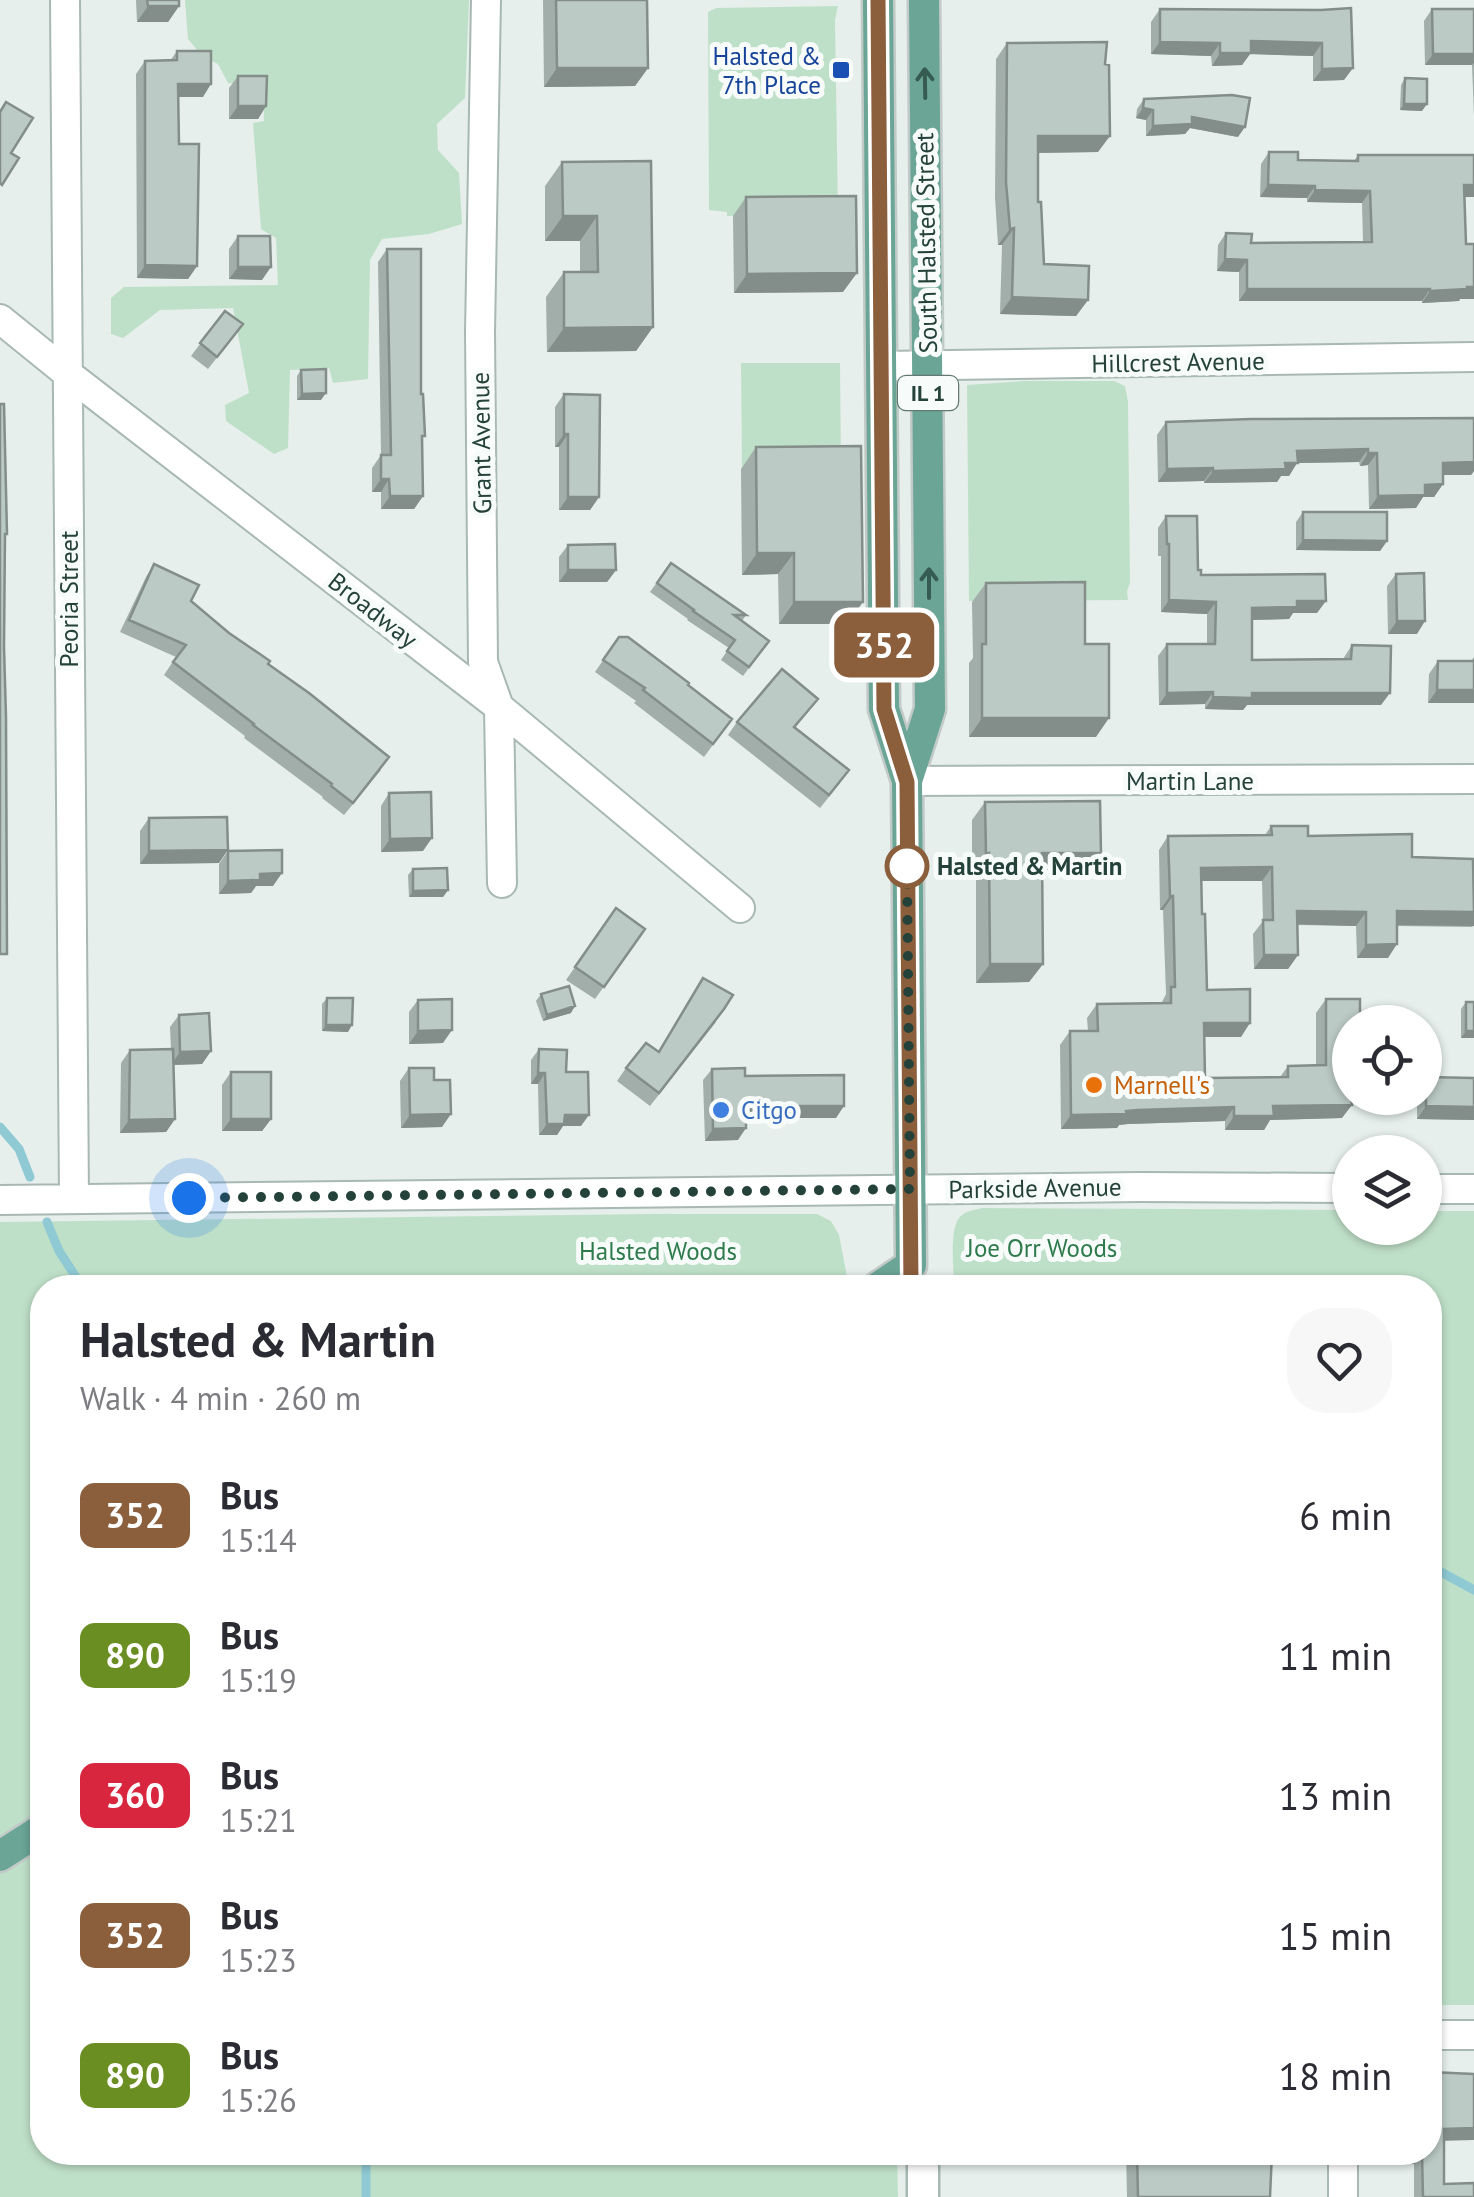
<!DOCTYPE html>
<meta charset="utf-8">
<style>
body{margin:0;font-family:"PT Sans",sans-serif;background:#f7f7f7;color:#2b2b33;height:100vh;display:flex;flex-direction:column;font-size:38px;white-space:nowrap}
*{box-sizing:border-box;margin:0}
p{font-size:32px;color:#7c7c81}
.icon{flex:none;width:55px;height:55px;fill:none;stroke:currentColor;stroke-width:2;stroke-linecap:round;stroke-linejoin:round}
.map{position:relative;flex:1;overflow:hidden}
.drawer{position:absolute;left:30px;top:1275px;width:1412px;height:890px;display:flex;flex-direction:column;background:#fff;border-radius:40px;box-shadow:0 2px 8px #0004}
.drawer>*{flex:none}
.badge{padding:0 20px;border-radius:15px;font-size:35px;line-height:65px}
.tools{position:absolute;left:1332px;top:1005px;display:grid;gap:20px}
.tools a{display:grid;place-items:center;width:110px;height:110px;border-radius:50%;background:#fff;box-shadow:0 2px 8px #0004;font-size:50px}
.you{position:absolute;width:50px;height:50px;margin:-25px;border:8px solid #fff;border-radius:50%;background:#1a73e8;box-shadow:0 0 0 15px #1a73e833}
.map>.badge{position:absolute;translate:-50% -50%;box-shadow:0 0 0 5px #fff}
.round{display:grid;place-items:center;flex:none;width:105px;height:105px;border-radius:40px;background:#f7f7f7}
.overview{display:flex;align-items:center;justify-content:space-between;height:170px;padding:0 50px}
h1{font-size:48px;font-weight:700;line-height:75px}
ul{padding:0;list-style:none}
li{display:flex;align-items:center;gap:30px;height:140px;padding:0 50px}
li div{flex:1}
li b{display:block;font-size:38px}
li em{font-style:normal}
li .badge{min-width:110px;font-weight:700;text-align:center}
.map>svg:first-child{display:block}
</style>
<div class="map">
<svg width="1474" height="2197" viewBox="0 0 1474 2197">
<rect width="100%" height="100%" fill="#e6efeb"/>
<!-- green -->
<path fill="#bfe0c8" d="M185,0H469L465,98L437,124L438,150L459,173L462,224L429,234L382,239L370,260L368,379L333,383L329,368L290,370L288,448L274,454L226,421L225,405L249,393L233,308L160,310L123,338L111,334V298L124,287L278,285L276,238L261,229L253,123L264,121L263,86L228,83L218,64L203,57L188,39Z
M838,6L835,20L838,214L727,216V212L709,210L708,12L716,8Z
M741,363H840L841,468L742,469Z
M1025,381H1114L1125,386L1128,402L1130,583L1127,591L1128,600L969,601L967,385Z
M982,1208L1350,1210V1228H1425V1211H1474V2005H1430V1288L954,1287C954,1271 949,1231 959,1218C964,1211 974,1210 982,1208Z
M653,1214H817L831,1221L839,1235L849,1287L42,1288V2152L897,2153L898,2197H0V1222Z"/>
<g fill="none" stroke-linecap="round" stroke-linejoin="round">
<!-- stream -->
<path stroke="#8ec9d4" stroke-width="9" d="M0,1127L19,1149L30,1177
M47,1222L59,1251L83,1288
M1430,1566L1474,1590
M366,2152V2197"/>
<defs>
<path id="minor" d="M65,0L74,1199
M486,0L480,332L483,662L499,707L502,883
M0,319L68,374L499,707L740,908
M882,366L1474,357
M907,781L1474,779
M1425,1189H1474
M0,1200L1141,1187L1350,1188
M1430,2035H1474
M1343,2152V2197"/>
<path id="tertiary" d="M923,2152V2197"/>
<path id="primary" d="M907,781L930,709L924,0
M877,1288L911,1265L907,781L884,709L878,0
M0,1856L42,1829"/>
</defs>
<!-- minor casing -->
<use href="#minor" stroke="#a8b8b2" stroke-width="32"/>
<!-- tertiary casing -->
<use href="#tertiary" stroke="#a8b8b2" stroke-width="35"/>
<!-- primary casing -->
<use href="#primary" stroke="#c2cac8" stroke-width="35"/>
<!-- minor -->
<use href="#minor" stroke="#fff" stroke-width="28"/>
<!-- tertiary -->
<use href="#tertiary" stroke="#fff" stroke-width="30"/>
<!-- primary -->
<use href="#primary" stroke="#6aa596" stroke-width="30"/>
</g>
<!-- wall -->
<path fill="#a1aea9" d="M136,0H179V6L168,22H137Z
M543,0H647L648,68L635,86L544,87Z
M1160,9L1321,10L1344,80L1313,81V56L1250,54L1242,65L1212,66L1211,56L1151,54V22Z
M1432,9H1474V116L1472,65H1425L1424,21Z
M1007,43L1098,152L1038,153V202L1044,264L1088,300L1076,316L1000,314L1002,245H998L995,198L996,59Z
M177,51L203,97H178L179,144L197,266L188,279L137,278L136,74L145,61H170Z
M238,76L266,106L258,119H229V88Z
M1405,78L1422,111L1400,110L1401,85Z
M1144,99L1238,137L1190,128L1185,134L1146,136V120L1136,118L1137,109Z
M1269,152L1298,160L1354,161L1358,155L1464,197L1460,299L1459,301L1422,303V301H1239V272L1217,271L1218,245L1226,233L1251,243L1363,242L1362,203L1307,202V198L1260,197L1261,164Z
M651,161L653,327L636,351L547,352L546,297L564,272H580V241H545V186L562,162Z
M746,197L843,292L734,293L733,216Z
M238,236L262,280L229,279V249Z
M387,249L421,394L423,496L414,509H381V492H372V468L381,455L378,262Z
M225,311L243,324L208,369L191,356Z
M301,370L321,400H297V376Z
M564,394L599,497L590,510H559V447H555V407Z
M1251,419L1474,471L1471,475H1443V484L1434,497H1423L1416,508L1369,509L1368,465L1360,466L1359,462L1297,463L1289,476H1281L1277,482L1204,483V481L1158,482L1157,435L1166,422Z
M756,447L847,624H779L778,574L742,575L741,469Z
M1303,512L1387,541L1380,551L1296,550V522Z
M1166,516L1201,575L1317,613H1293L1289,619L1252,620V660L1343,659L1352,645L1381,705H1247L1243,710L1205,709V704L1159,705L1158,656L1167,644H1207V614L1161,612V556H1158V528Z
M568,545L616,570L607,582H559V557Z
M671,563L746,615L742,621L769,641L743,676L721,660L729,648L687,620L688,619L650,592Z
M154,564L191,601L268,664L381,770L344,815L322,798L323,797L244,738L245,736L164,675L176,657L120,632L146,577Z
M1396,574L1417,634H1388L1387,586Z
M986,583L1085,644L1096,737H969V663L973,658L972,602Z
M619,637L732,719L704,757L634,703L636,701L595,672Z
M1474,657V703H1428L1429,674L1438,661H1471Z
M818,699L795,728L840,783L820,808L728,735L737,722Z
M389,793L423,851L381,852V806Z
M985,802L1087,872H1042L1043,964L1029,982L976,983V872H972V820Z
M149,818L219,863L140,864V831Z
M1271,826L1308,836L1412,857L1473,927L1397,926L1388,958H1357L1356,926L1297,925L1298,955L1288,969H1254L1253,934L1263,921L1262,881H1201L1207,990L1241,1037H1204L1205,1078L1280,1077L1288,1066L1316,1065V1013L1326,999L1350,1022L1342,1118L1270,1120L1264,1130H1225V1121L1128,1124L1119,1125L1117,1128L1061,1129L1060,1045L1070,1031H1088L1087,1018L1097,1004H1161L1166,994L1163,910H1160L1159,850L1168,836L1265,835Z
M228,851L273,886H256L251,893L219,894V864Z
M413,869L448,890L443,897H409L408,875Z
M616,908L645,929L595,999L566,980Z
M703,978L716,1022L650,1106L617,1081L626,1068L658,1052Z
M541,994L571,1013L543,1021L536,1001Z
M327,998L348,1032L322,1031V1004Z
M418,1000L443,1043L409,1044V1012Z
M1466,1002L1474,1038H1461V1009Z
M179,1015L211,1051L202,1064L173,1065L175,1119L166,1132L120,1133L121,1063L130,1050L171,1049L170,1027Z
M539,1049L566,1072L581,1126H563L557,1135H539L538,1084H531V1060Z
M409,1068L434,1080L442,1127L401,1128L400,1081Z
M712,1069L745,1076L836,1118H746L738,1140L705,1141L703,1080Z
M231,1072L271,1119L262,1131H222V1085Z
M1426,1077L1474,1078V1120L1417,1119V1098H1425V1079Z
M1444,2141V2184L1474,2197H1414V2164H1399V2152H1430Z
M979,2152H1091L1084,2162L979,2165Z
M1126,2152H1286L1282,2159H1272L1270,2197H1127Z"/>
<!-- shaded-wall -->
<path fill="#838d89" d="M148,6H179L168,22H137Z
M1251,41L1322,43L1313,56L1250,54L1242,65L1212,66L1220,53Z
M1160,42L1220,43L1211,56L1151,54Z
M1433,54H1474V63L1472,65H1425Z
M557,68H648L635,86L544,87Z
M1353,68L1344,80L1313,81L1322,69Z
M178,84H211L203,97H169Z
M1404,104H1427L1422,111L1400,110Z
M238,106H266L258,119H229Z
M1143,108L1153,110L1146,120L1136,118Z
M1192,117L1245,127L1238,137L1190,128L1185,134L1146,136L1153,126Z
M1038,136H1110L1098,152L1027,153Z
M1268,185L1315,186L1307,198L1260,197Z
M1464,185H1474V197H1455Z
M1315,190L1370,191L1362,203L1307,202Z
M563,216H597L580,241H545Z
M1014,228L1002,245H998L1010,229Z
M1225,259L1247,260L1239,272L1217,271Z
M145,265L197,266L188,279L137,278Z
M238,267H271L262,280L229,279Z
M857,273L843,292L734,293L747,274Z
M1467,287H1474V299H1460L1459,301L1422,303L1430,291Z
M1247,289H1430L1422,301H1239Z
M1012,297L1088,300L1076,316L1000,314Z
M653,327L636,351L547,352L564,328Z
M326,393L321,400H297L302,394Z
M564,434H568L559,447H555Z
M1368,449L1359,462L1297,463L1289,476H1281L1277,482L1204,483L1213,471L1297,451Z
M1368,453H1377L1368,465L1360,466Z
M1474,462V471L1471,475H1434L1443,463Z
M1213,468L1204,481L1158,482L1167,469Z
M381,479H389L381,492H372Z
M1443,484L1434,497H1423L1416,508L1369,509L1378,496L1425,485Z
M390,496H423L414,509H381Z
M568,497H599L590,510H559Z
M1303,540L1387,541L1380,551L1296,550Z
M757,553H794L778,574L742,575Z
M568,570H616L607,582H559Z
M1169,600L1216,602L1207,614L1161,612Z
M1297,601H1326L1317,613H1293L1289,619L1244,620L1252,608Z
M794,602H863L847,624H779Z
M1397,621H1425L1417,634H1388Z
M1437,690H1474V703H1428Z
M1213,692L1205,704L1159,705L1167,693Z
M1252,693H1390L1381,705H1247L1243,710L1205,709L1213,697Z
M982,718H1109L1096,737H969Z
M432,838L423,851L381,852L390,839Z
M228,850L219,863L140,864L149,851Z
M989,853L976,872H972L986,854Z
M1042,853H1101L1087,872H1029Z
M1272,867L1262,881H1191L1201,868Z
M282,873L273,886H256L251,893L219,894L228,881L260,874Z
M448,890L443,897H409L413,891Z
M1170,896H1173L1163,910H1160Z
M1297,911L1366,912L1356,926L1287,924Z
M1397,911L1474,912V926L1387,925Z
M1397,944L1388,958H1357L1366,945Z
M1264,955H1298L1288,969H1254Z
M990,964H1043L1029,982L976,983Z
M575,1006L571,1013L543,1021L547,1015Z
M1204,1023H1250L1241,1037H1194Z
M326,1025H352L348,1032L322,1031Z
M452,1030L443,1043L409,1044L418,1031Z
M1466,1031H1474V1038H1461Z
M211,1051L202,1064L171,1065L180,1052Z
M538,1073H545L538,1084H531Z
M1352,1105L1342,1118L1270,1120L1264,1130H1225L1234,1116L1273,1106Z
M746,1106H844L836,1118H738Z
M1426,1106L1474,1107V1120L1417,1119Z
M1234,1107L1225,1121L1128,1124L1119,1125L1117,1128L1061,1129L1071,1115L1138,1110Z
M451,1114L442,1127L401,1128L410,1115Z
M565,1115H589L581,1126H563L557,1135H539L547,1124Z
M175,1119L166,1132L120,1133L129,1120Z
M231,1119H271L262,1131H222Z
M746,1128L738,1140L705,1141L713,1129Z
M1474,2128V2140L1436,2141L1444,2129Z
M988,2152H1091L1084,2162L979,2165Z
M1266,2152H1286L1282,2159H1262Z
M1408,2152L1422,2153L1414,2164H1399Z"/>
<!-- building -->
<path fill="#bbcac4" stroke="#838d89" stroke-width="2.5" d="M147,0H179V6H148Z
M556,0H647L648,68H557Z
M1351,8L1353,68L1322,69V43L1251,41V53H1220V43L1160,42V9L1321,10Z
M1432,9H1474V54H1433Z
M1107,42L1105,64L1109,65L1110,136H1038V202H1041L1044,264L1089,266L1088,300L1012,297L1014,228L1010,229L1006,182L1007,43Z
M177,51H211V84H178L179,144H199L197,266L145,265V61L177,60Z
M238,76H267L266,106H238Z
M1405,78L1427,79V104H1404Z
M1232,95L1250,98L1245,127L1192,117V124L1153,126V110L1143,108L1144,99Z
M6,102L33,118L11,153L19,158L2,185L0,183V112Z
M1269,152H1298V160L1358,161V155H1474V185H1464L1466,244H1474V287H1467V289L1430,291V289H1247V260L1225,259L1226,233L1252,234L1251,243L1372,242L1370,191L1315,190V186L1268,185Z
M651,161L653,327L564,328V272H598L597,216H563L562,162Z
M856,196L857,273L747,274L746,197Z
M238,236H270L271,267H238Z
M387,249H421V394H423L425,436H422L423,496H390L389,479H381V455H391Z
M225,311L243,324L217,357L200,343Z
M326,369V393L302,394L301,370Z
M564,394L600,395L599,497H568V434H564Z
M0,404H4L7,534H5L4,647L6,717L7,954H0Z
M1474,418V462L1443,463V484L1425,485V495L1378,496L1377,453H1368V449L1297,451L1298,463H1285L1286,469L1213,471V468L1167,469L1166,422L1251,419Z
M861,446L863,602H794V553H757L756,447Z
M1303,512H1387V541L1303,540Z
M1166,516H1197L1198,570H1201V575L1325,574L1326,601H1297V607L1252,608V660L1351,659L1352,645L1391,646L1390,693H1252V698L1213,697V692L1167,693V644H1215L1216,602L1169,600V544H1167Z
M615,544L616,570H568V545Z
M671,563L746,615H734L769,641L749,667L727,651L735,640L693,611L694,610L657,583Z
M154,564L199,585L191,601L229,633L270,661L268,664L309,693L389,757L353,803L331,786L332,784L253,725L254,724L173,662L186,645L129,620Z
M1424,573L1425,621H1397L1396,574Z
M1085,582V644H1109V718H982V644H986V583Z
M619,637H628L689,683L688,685L732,719L713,744L643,690L645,688L603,660Z
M1438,661H1474V690H1437Z
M782,669L818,699L794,727L849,770L829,795L737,722Z
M431,792L432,838L390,839L389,793Z
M1100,801L1101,853H1042L1043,964H990L989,853L986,854L985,802Z
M227,817L228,850L149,851V818Z
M1271,826H1308V836L1412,834V857L1473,859L1474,912L1397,911V944L1366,945V912L1297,911L1298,955H1264L1263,920H1273L1272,867L1201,868L1202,914H1205L1207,990L1250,989V1023H1204L1205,1078L1288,1077V1066L1326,1065V999H1360V1022H1350V1098H1351L1352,1105L1273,1106L1274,1116H1234V1107L1138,1110L1126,1111L1127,1114L1071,1115L1070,1031H1098L1097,1004L1171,1003V987H1175L1173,896H1170L1168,836L1272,835Z
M282,850V873L260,874V880L228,881V851Z
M447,868L448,890L413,891V869Z
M616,908L645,929L604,987L575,967Z
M703,978L733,995L724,1009L659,1093L626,1068L646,1043L659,1052Z
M569,986L575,1006L547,1015L541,994Z
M327,998H353L352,1025H326Z
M452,999V1030L418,1031V1000Z
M1466,1002H1474V1031H1466Z
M209,1013L211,1051L180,1052L179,1015Z
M173,1049L175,1119L129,1120L130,1050Z
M539,1049L567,1050L566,1072H588L589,1115H565L564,1124H547L545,1073H538Z
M409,1068H434V1080H450L451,1114L410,1115Z
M745,1068V1076L844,1075V1106H746V1128L713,1129L712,1069Z
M231,1072H271V1119H231Z
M1426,1077L1474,1078V1107L1426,1106Z
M1430,2072L1474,2074V2128L1444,2129V2184L1474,2183V2197H1423L1422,2153L1416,2152H1430Z
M1137,2152H1272L1270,2197H1138Z"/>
<!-- one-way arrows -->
<defs><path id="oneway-shaft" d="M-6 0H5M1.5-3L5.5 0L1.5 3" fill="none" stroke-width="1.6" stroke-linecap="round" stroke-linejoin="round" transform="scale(2.5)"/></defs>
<g stroke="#365b51">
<use href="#oneway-shaft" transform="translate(925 83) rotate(-91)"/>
<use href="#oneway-shaft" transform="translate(929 583) rotate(-90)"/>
</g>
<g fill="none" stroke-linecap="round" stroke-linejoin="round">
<defs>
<path id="line" d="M878,0L884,709L907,782L911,1288"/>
</defs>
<!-- line casing -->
<use href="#line" stroke="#fff" stroke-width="22"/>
<!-- line -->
<use href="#line" stroke="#8b5e3c" stroke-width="15"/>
<!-- walk -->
<path stroke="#24423a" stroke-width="10" stroke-dasharray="0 18" d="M189,1198L910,1189L907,860V866"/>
</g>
<!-- markers -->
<rect fill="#1a4fb4" stroke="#f7fbf9" stroke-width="4" x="831" y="60" width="20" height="20" rx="5"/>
<circle fill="#fff" stroke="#8b5e3c" stroke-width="5" cx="907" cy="866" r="20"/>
<circle fill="#e8710a" stroke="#f7fbf9" stroke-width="4" cx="1094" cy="1085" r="10"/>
<circle fill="#3f7fe0" stroke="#f7fbf9" stroke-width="4" cx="721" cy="1110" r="10"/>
<g text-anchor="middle" stroke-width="10" stroke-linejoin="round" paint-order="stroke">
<!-- shield labels -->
<rect fill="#f7fbf9" stroke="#637a73" stroke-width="2.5" x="898" y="376" width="60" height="34" rx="8"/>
<g font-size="22" font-weight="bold" fill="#24423a">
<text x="928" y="401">IL 1</text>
</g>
<!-- transit labels -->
<g font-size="25" fill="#164399" stroke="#f7fbf9" text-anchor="end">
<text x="821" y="65">Halsted &amp;<tspan x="821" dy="29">7th Place</tspan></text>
</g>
<!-- street labels -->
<g font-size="25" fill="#24423a" stroke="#f7fbf9">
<text transform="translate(926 243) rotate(-91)" y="9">South Halsted Street</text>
<text transform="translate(1178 362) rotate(-1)" y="9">Hillcrest Avenue</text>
<text transform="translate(481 443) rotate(-91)" y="9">Grant Avenue</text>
<text transform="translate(69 599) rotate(-90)" y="9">Peoria Street</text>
<text transform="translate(373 610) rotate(38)" y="9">Broadway</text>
<text x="1190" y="790">Martin Lane</text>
<text transform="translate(1035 1188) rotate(-1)" y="9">Parkside Avenue</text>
</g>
<!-- stop labels -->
<g font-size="25" font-weight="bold" fill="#24423a" stroke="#f7fbf9" text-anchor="start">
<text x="937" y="875">Halsted &amp; Martin</text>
</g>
<!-- food labels -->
<g font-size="25" fill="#c56008" stroke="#f7fbf9" text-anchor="start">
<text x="1114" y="1094">Marnell's</text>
</g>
<!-- shop labels -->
<g font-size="25" fill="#366cbe" stroke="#f7fbf9" text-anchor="start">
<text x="741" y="1119">Citgo</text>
</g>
<!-- park labels -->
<g font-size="25" fill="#2d7a4b" stroke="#f7fbf9">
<text x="1042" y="1257">Joe Orr Woods</text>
<text x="658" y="1260">Halsted Woods</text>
</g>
</g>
</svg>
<div class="tools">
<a><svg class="icon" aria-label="locate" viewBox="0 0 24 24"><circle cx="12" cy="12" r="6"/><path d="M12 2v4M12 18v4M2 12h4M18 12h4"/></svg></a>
<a><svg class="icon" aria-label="layers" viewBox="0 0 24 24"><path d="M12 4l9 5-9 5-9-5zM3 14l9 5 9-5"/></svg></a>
</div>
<div class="you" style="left:189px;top:1198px"></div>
<b class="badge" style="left:884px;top:645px;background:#8b5e3c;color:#fff">352</b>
<section class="drawer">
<div class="overview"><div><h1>Halsted &amp; Martin</h1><p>Walk · 4 min · 260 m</p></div><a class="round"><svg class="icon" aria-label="heart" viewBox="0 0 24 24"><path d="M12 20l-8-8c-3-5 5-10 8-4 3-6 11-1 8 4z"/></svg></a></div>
<ul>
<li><span class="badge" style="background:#8b5e3c;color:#fff">352</span><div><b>Bus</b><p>15:14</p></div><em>6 min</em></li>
<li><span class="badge" style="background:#6b8e23;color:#fff">890</span><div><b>Bus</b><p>15:19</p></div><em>11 min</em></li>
<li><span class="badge" style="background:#d7263d;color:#fff">360</span><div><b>Bus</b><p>15:21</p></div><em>13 min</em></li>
<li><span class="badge" style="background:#8b5e3c;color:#fff">352</span><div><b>Bus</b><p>15:23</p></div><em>15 min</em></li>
<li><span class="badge" style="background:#6b8e23;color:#fff">890</span><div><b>Bus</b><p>15:26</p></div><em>18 min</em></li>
</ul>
</section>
</div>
